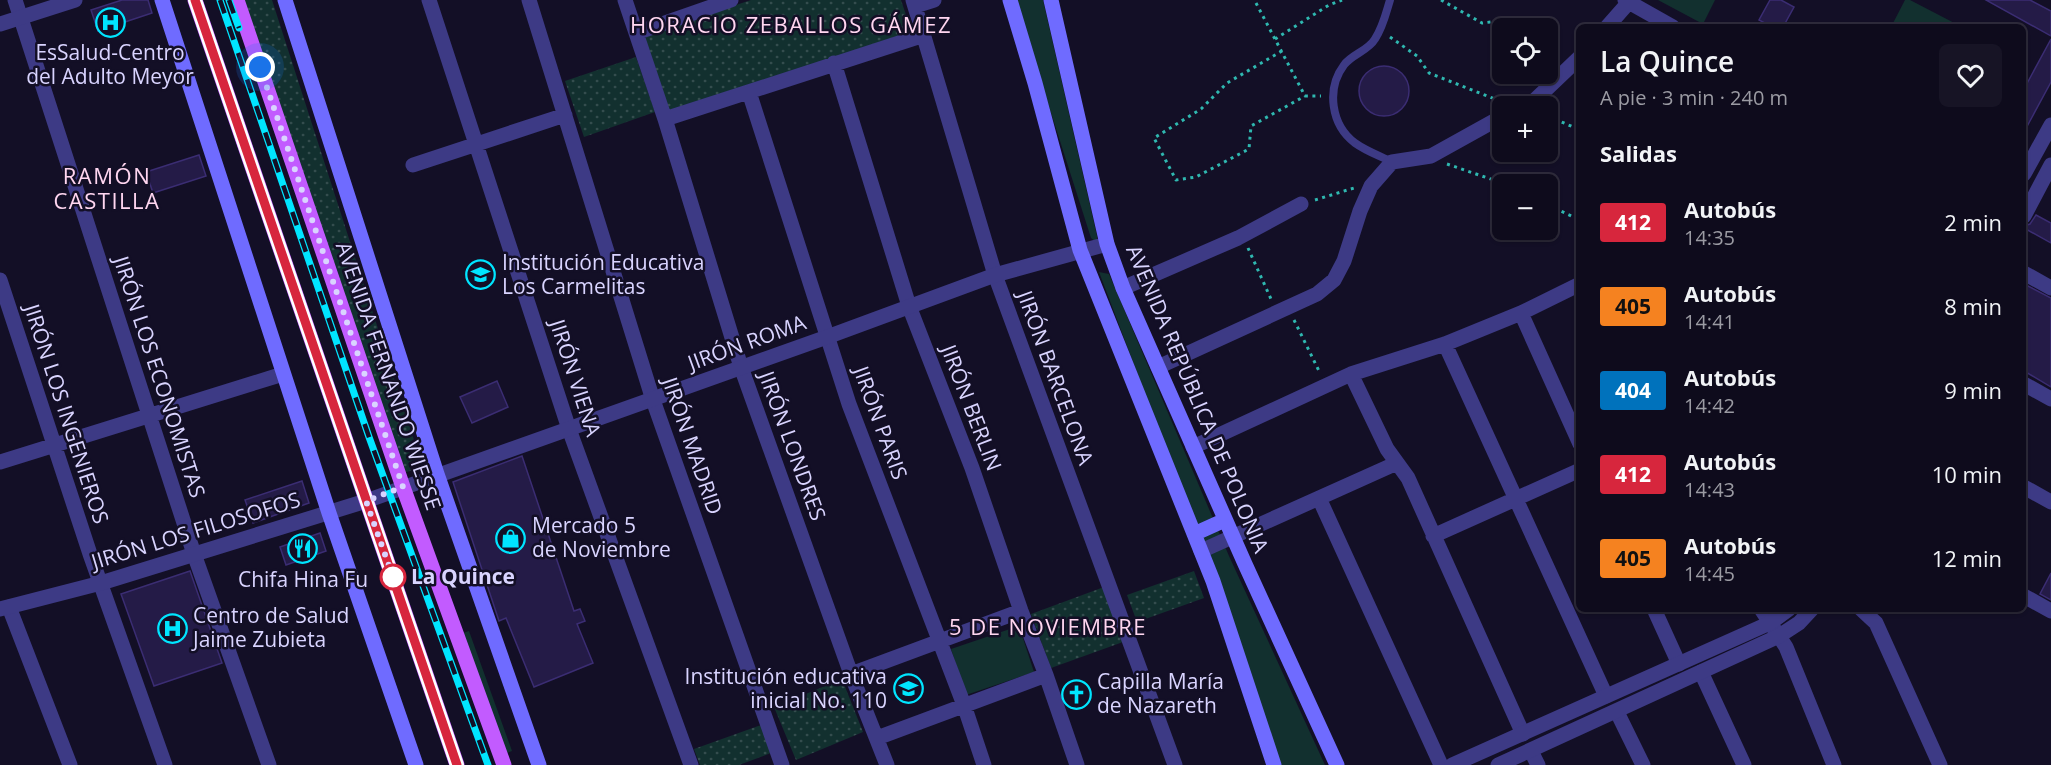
<!DOCTYPE html>
<html lang="es">
<meta charset="utf-8">
<style>
body{margin:0;font-family:"Open Sans",sans-serif;background:#171425;color:#f1f3f6;height:100vh;display:flex;flex-direction:column;font-size:22px;white-space:nowrap}
*{box-sizing:border-box;margin:0}
p{font-size:20px;color:#9b9ba3}
.icon{flex:none;width:33px;height:33px;fill:none;stroke:currentColor;stroke-width:2;stroke-linecap:round;stroke-linejoin:round}
.map{position:relative;flex:1;overflow:hidden}
.panel{position:absolute;left:1576px;top:24px;width:450px;height:588px;display:flex;flex-direction:column;background:#0e0b1c;border-radius:9px;box-shadow:0 2px 4px #0004,0 0 0 2px #2e2b3b}
.panel>*{flex:none}
.badge{padding:0 12px;border-radius:4px;font-size:21px;line-height:39px}
.buttons{position:absolute;left:1492px;top:18px;display:grid;gap:12px}
.buttons a{display:grid;place-items:center;width:66px;height:66px;border-radius:9px;background:#0e0b1c;box-shadow:0 2px 4px #0004,0 0 0 2px #2e2b3b;font-size:30px}
.you{position:absolute;width:30px;height:30px;margin:-15px;border:4px solid #fff;border-radius:50%;background:#1a73e8;box-shadow:0 0 0 9px #1a73e833}
.map>.badge{position:absolute;translate:-50% -50%;box-shadow:0 0 0 3px #fff}
h2{padding:0 24px;font-size:22px;line-height:54px}
.round{display:grid;place-items:center;flex:none;width:63px;height:63px;border-radius:9px;background:#171425}
.headline{display:flex;align-items:center;justify-content:space-between;height:102px;padding:0 24px}
h1{font-size:28px;font-weight:600;line-height:45px}
ul{padding:0;list-style:none}
li{display:flex;align-items:center;gap:18px;height:84px;padding:0 24px}
li div{flex:1}
li b{display:block;font-size:22px}
li em{font-style:normal}
li .badge{min-width:66px;font-weight:700;text-align:center}
.map>svg:first-child{display:block}
</style>
<div class="map">
<svg width="2051" height="765" viewBox="0 0 2051 765">
<defs>
<pattern id="park-dots" width="8" height="8" patternUnits="userSpaceOnUse" patternTransform="scale(1.5)"><rect width="8" height="8" fill="#12302f"/><path d="M2 2h.1M6 6h.1" fill="none" stroke="#344d4e" stroke-width="1.8" stroke-linecap="round"/></pattern>
</defs>
<rect width="100%" height="100%" fill="#130f26"/>
<!-- green -->
<path fill="#12302f" d="M1015,0H1043L1097,236V243L1091,238Z
M1658,0H1715L1703,24Z
M1905,0H1910L1962,27H1891Z
M1099,272L1109,274L1229,556L1325,765H1281L1147,399Z
M1019,626L1034,672L966,695L951,649Z
M469,631L512,751L504,754L463,633Z"/>
<!-- park -->
<path fill="url(#park-dots)" d="M240,0H272L423,468L402,473Z
M751,0H901L913,36L668,116L640,41L646,35Z
M636,57L655,112L584,137L565,81Z
M1194,571L1204,598L1137,622L1127,595Z
M1104,587L1123,642L1051,668L1031,614Z
M842,679L863,732L796,760L774,707Z
M761,725L771,753L739,765H700L694,749Z"/>
<!-- building -->
<path fill="#241b47" stroke="#3b2d73" stroke-width="1.5" d="M122,0H148L152,13L98,31L91,10Z
M1770,0H1781L1794,7L1783,27H1772L1759,20Z
M1986,0H2030L2051,11V36Z
M2051,39V82L2024,132V89Z
M1359 91a25 25 0 1 1 50 0a25 25 0 1 1-50 0Z
M199,155L206,176L153,193L146,172Z
M2036,215L2051,223V243L2024,228V226L2030,224Z
M2024,284L2051,298V387L2024,371Z
M497,381L508,407L472,423L460,397Z
M522,456L574,611L580,609L585,621L577,624L593,663L534,687L506,618L499,621L453,482Z
M302,481L309,503L253,523L245,500Z
M320,533L326,551L286,565L280,547Z
M190,571L222,663L154,686L121,594Z
M2051,573V600L2040,594Z"/>
<g fill="none" stroke-linecap="round" stroke-linejoin="round">
<!-- path -->
<path stroke="#2fb8b0" stroke-width="3" stroke-dasharray="3 4.5" stroke-linecap="butt" d="M1441,0L1482,23L1508,20V28
M1256,3L1305,96H1321
M1390,37L1417,56L1429,73L1500,101
M1275,39L1329,5L1342,0
M1282,51L1227,83L1201,109L1154,138L1176,180L1196,177L1249,149L1251,126L1305,96
M1548,51L1559,55
M1548,116L1580,130
M1447,164L1505,184
M1315,200L1354,188
M1548,205L1580,220
M1248,248L1271,299
M1294,320L1320,373"/>
<!-- service -->
<path stroke="#3d3a85" stroke-width="8" d="M1390,0C1386,13 1383,27 1375,39C1368,51 1352,54 1344,65C1326,89 1331,125 1355,143C1366,151 1380,156 1392,162"/>
<!-- minor -->
<path stroke="#3d3a85" stroke-width="15" d="M15,0L194,554L269,765
M429,0L569,429L691,765
M529,0L653,400L782,765
M625,0L665,119L741,367L851,674L887,765
M913,0L995,275L1175,765
M1625,0L1673,27
M915,6L934,0
M1607,27L1629,2
M636,33L731,0
M834,63L909,306L972,468L1021,611L1046,675L1077,765
M749,92L849,404L964,705L984,765
M1521,106L1535,100L1580,57
M665,119L924,35
M413,165L565,115
M2024,273L2051,288
M0,280L90,554L165,765
M1123,288L1238,238L1301,204
M1521,313L1580,444
M1445,344L1606,696
M1158,367L1317,294L1334,280L1344,261L1360,211L1371,186L1392,162L1431,156L1503,116
M1351,374L1387,449L1408,478L1523,734
M2024,384L2051,399
M1193,447L1351,374L1445,344L1521,313L1580,284
M0,462L283,374
M2024,487L2051,502
M1319,498L1441,765
M1433,536L1580,470
M1201,551L1397,463
M2024,596L2051,611
M9,607L70,765
M1654,609L1679,664
M1761,609L1786,647L1834,765
M1861,609L1876,623L1940,765
M1701,672L1744,765
M851,674L1021,611
M1617,712L1643,765
M877,738L1046,675
M1531,751L1538,765"/>
<!-- tertiary -->
<path stroke="#3d3a85" stroke-width="15" d="M0,24L75,0
M2024,174L2051,125
M2024,216L2051,165
M0,609L101,583L366,501L827,337L995,275L1107,244
M1452,765L1770,623L1789,609
M1498,765L1779,636L1799,623L1812,609"/>
<!-- secondary -->
<path stroke="#6f6bff" stroke-width="15" d="M162,0L329,513L416,765
M285,0L437,474L539,765
M1010,0L1035,83L1080,250L1213,581L1274,765
M1051,0L1107,244L1123,288L1245,564L1337,765
M1194,534L1225,520"/>
<!-- primary -->
<path stroke="#c25bff" stroke-width="15" d="M195,0L457,765
M237,0L403,487L504,765"/>
<defs>
<path id="rail" d="M220,0L369,437L488,765
M229,0L239,28"/>
</defs>
<!-- rail casing -->
<use href="#rail" stroke="#00e5ff" stroke-width="7"/>
<!-- rail -->
<use href="#rail" stroke="#130f26" stroke-width="4.5" stroke-dasharray="14" stroke-linecap="butt"/>
</g>
<g fill="none" stroke-linecap="round" stroke-linejoin="round">
<defs>
<path id="line" d="M195,0L457,765"/>
</defs>
<!-- line casing -->
<use href="#line" stroke="#fff" stroke-width="14"/>
<!-- line -->
<use href="#line" stroke="#d7263d" stroke-width="9"/>
<!-- walk -->
<path stroke="#d9d4ff" stroke-width="6" stroke-dasharray="0 10.8" d="M260,67L403,487L366,501L393,577"/>
</g>
<!-- icons -->
<defs>
<symbol id="hospital-ring" viewBox="-11 -11 22 22"><circle r="9.5" fill="#130f26" stroke="#00e5ff" stroke-width="1.5"/><path d="M-5-5h3v3.5h4V-5h3V5h-3V1.5h-4V5h-3Z" fill="#00e5ff"/></symbol>
<symbol id="school-ring" viewBox="-11 -11 22 22"><circle r="9.5" fill="#130f26" stroke="#00e5ff" stroke-width="1.5"/><path d="M0-5L7-2L0 1L-7-2ZM-4 1L0 2.5L4 1V4Q0 6-4 4Z" fill="#00e5ff"/></symbol>
<symbol id="shop-ring" viewBox="-11 -11 22 22"><circle r="9.5" fill="#130f26" stroke="#00e5ff" stroke-width="1.5"/><path d="M-5-2.5h2.3a2.7 3.5 0 0 1 5.4 0H5L5.5 6h-11ZM-1.5-2.5h3a1.5 2.3 0 0 0-3 0Z" fill="#00e5ff"/></symbol>
<symbol id="restaurant-ring" viewBox="-11 -11 22 22"><circle r="9.5" fill="#130f26" stroke="#00e5ff" stroke-width="1.5"/><path d="M-5-6h1v4h1v-4h1v4h1v-4h1v5L-1.5 .5V6h-2V.5L-5-1ZM5-6V6H3V1.5H1.5Q1.5-4 5-6Z" fill="#00e5ff"/></symbol>
<symbol id="church-ring" viewBox="-11 -11 22 22"><circle r="9.5" fill="#130f26" stroke="#00e5ff" stroke-width="1.5"/><path d="M-1.2-6h2.4v3.5h3.3v2.4h-3.3V6h-2.4V-.1h-3.3v-2.4h3.3Z" fill="#00e5ff"/></symbol>
</defs>
<g fill-rule="evenodd">
<use href="#hospital-ring" x="94" y="6" width="33" height="33"/>
<use href="#school-ring" x="464" y="258" width="33" height="33"/>
<use href="#shop-ring" x="494" y="522" width="33" height="33"/>
<use href="#restaurant-ring" x="286" y="532" width="33" height="33"/>
<use href="#hospital-ring" x="156" y="612" width="33" height="33"/>
<use href="#school-ring" x="892" y="672" width="33" height="33"/>
<use href="#church-ring" x="1060" y="678" width="33" height="33"/>
</g>
<!-- markers -->
<circle fill="#fff" stroke="#d7263d" stroke-width="3" cx="393" cy="577" r="12"/>
<g text-anchor="middle" stroke-width="5" stroke-linejoin="round" paint-order="stroke">
<!-- poi labels -->
<g font-size="21" fill="#d9d4ff" stroke="#130f26" text-anchor="start">
<text x="110" y="60" text-anchor="middle">EsSalud-Centro<tspan x="110" dy="24">del Adulto Meyor</tspan></text>
<text x="502" y="270">Institución Educativa<tspan x="502" dy="24">Los Carmelitas</tspan></text>
<text x="532" y="533">Mercado 5<tspan x="532" dy="24">de Noviembre</tspan></text>
<text x="303" y="587" text-anchor="middle">Chifa Hina Fu</text>
<text x="193" y="623">Centro de Salud<tspan x="193" dy="24">Jaime Zubieta</tspan></text>
<text x="887" y="684" text-anchor="end">Institución educativa<tspan x="887" dy="24">inicial No. 110</tspan></text>
<text x="1097" y="689">Capilla María<tspan x="1097" dy="24">de Nazareth</tspan></text>
</g>
<!-- street labels -->
<g font-size="21" fill="#d9d4ff" stroke="#130f26">
<text transform="translate(747 343) rotate(-20)" y="7">JIRÓN ROMA</text>
<text transform="translate(388 376) rotate(71)" y="7">AVENIDA FERNANDO WIESSE</text>
<text transform="translate(159 377) rotate(72)" y="7">JIRÓN LOS ECONOMISTAS</text>
<text transform="translate(575 378) rotate(72)" y="7">JIRÓN VIENA</text>
<text transform="translate(1055 378) rotate(70)" y="7">JIRÓN BARCELONA</text>
<text transform="translate(1197 399) rotate(67)" y="7">AVENIDA REPÚBLICA DE POLONIA</text>
<text transform="translate(971 408) rotate(69)" y="7">JIRÓN BERLIN</text>
<text transform="translate(66 414) rotate(72)" y="7">JIRÓN LOS INGENIEROS</text>
<text transform="translate(880 423) rotate(70)" y="7">JIRÓN PARIS</text>
<text transform="translate(692 446) rotate(71)" y="7">JIRÓN MADRID</text>
<text transform="translate(792 446) rotate(70)" y="7">JIRÓN LONDRES</text>
<text transform="translate(196 531) rotate(-17)" y="7">JIRÓN LOS FILOSOFOS</text>
</g>
<!-- stop labels -->
<g font-size="21" font-weight="bold" fill="#d9d4ff" stroke="#130f26" text-anchor="start">
<text x="411" y="584">La Quince</text>
</g>
<!-- neighbourhood labels -->
<g font-size="22" letter-spacing="1.5" fill="#ffd6f0" stroke="#130f26">
<text x="791" y="33">HORACIO ZEBALLOS GÁMEZ</text>
<text x="107" y="184">RAMÓN<tspan x="107" dy="25">CASTILLA</tspan></text>
<text x="1048" y="635">5 DE NOVIEMBRE</text>
</g>
</g>
</svg>
<div class="buttons">
<a><svg class="icon" aria-label="locate" viewBox="0 0 24 24"><circle cx="12" cy="12" r="6"/><path d="M12 2v4M12 18v4M2 12h4M18 12h4"/></svg></a>
<a>+</a>
<a>−</a>
</div>
<div class="you" style="left:260px;top:67px"></div>
<section class="panel">
<div class="headline"><div><h1>La Quince</h1><p>A pie · 3 min · 240 m</p></div><a class="round"><svg class="icon" aria-label="heart" viewBox="0 0 24 24"><path d="M12 20l-8-8c-3-5 5-10 8-4 3-6 11-1 8 4z"/></svg></a></div>
<h2>Salidas</h2>
<ul>
<li><span class="badge" style="background:#d7263d;color:#fff">412</span><div><b>Autobús</b><p>14:35</p></div><em>2 min</em></li>
<li><span class="badge" style="background:#f58220;color:#111">405</span><div><b>Autobús</b><p>14:41</p></div><em>8 min</em></li>
<li><span class="badge" style="background:#0072bc;color:#fff">404</span><div><b>Autobús</b><p>14:42</p></div><em>9 min</em></li>
<li><span class="badge" style="background:#d7263d;color:#fff">412</span><div><b>Autobús</b><p>14:43</p></div><em>10 min</em></li>
<li><span class="badge" style="background:#f58220;color:#111">405</span><div><b>Autobús</b><p>14:45</p></div><em>12 min</em></li>
</ul>
</section>
</div>
